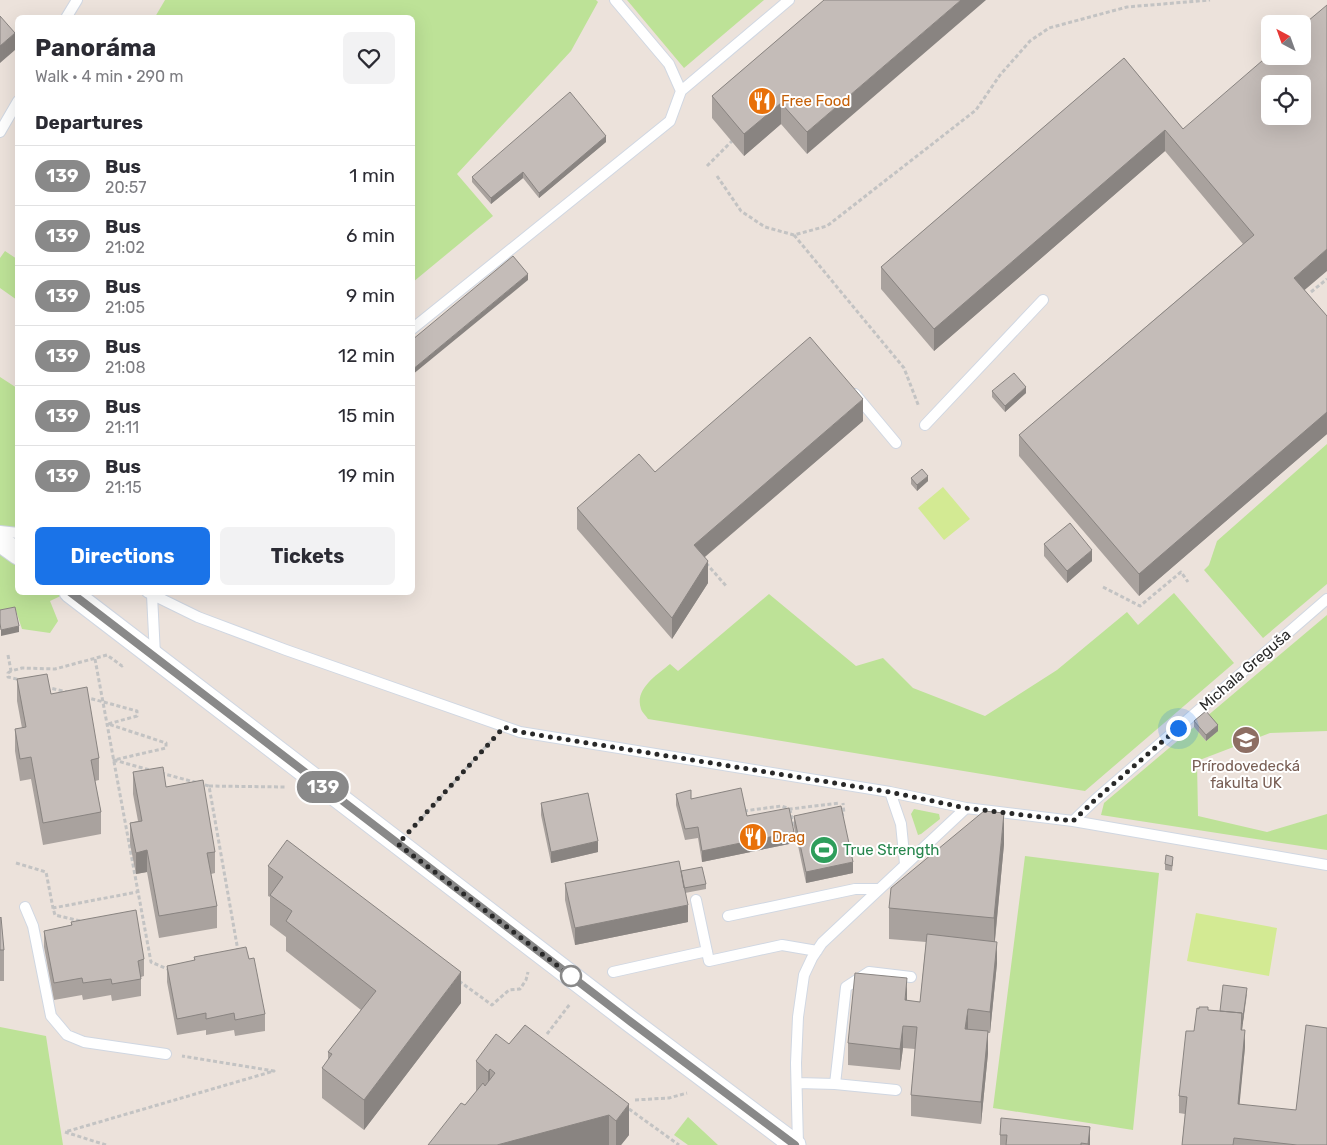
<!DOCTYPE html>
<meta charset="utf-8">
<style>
body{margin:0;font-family:Rubik,sans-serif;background:#f2f2f3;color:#2b2b33;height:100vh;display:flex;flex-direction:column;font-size:19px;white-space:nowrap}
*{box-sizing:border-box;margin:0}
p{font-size:16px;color:#7c7c81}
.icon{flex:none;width:28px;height:28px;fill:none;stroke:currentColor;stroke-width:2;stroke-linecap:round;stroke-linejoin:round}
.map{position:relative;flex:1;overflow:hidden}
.side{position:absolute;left:15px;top:15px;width:400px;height:580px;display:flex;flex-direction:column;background:#fff;border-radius:8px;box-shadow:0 5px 20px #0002}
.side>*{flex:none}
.badge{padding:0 10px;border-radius:16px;font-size:18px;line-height:32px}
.needle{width:32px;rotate:319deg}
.tools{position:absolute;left:1261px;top:15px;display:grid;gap:10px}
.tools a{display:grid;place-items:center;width:50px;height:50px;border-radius:8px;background:#fff;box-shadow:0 5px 20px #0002;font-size:25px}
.you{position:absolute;width:25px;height:25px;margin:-12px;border:4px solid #fff;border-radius:50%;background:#1a73e8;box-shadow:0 0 0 8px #1a73e833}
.map>.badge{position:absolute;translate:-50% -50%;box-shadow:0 0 0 2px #fff}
h2{padding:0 20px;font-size:19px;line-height:45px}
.round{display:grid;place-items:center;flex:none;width:52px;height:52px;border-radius:8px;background:#f2f2f3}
.headline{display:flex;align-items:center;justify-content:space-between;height:85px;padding:0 20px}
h1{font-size:24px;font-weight:700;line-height:38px}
.action{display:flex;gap:10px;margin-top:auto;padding:10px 20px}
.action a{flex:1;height:58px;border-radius:8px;background:#1a73e8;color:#fff;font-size:20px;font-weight:700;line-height:58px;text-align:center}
.action a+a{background:#f2f2f3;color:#2b2b33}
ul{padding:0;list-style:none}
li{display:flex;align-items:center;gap:15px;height:60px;padding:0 20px;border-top:1px solid #e1e1e2}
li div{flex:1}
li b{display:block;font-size:19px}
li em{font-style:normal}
li .badge{min-width:55px;font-weight:700;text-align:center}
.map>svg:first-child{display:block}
</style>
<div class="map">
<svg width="1327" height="1145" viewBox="0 0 1327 1145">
<rect width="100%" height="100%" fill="#ece2db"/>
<!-- green -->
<path fill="#bde297" d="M165,0H596L598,2L571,51L457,174L493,216L413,282L412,18L155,17Z
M627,0H764L684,68Z
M5,251L17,259V300L0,288V258Z
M0,377L17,388L18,592L67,593L50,601L58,621L50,633L22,629L16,611L0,612Z
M1327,444V584L1263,638L1204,570L1209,565L1217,541Z
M1174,593L1234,663L1085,791L648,719C646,716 642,712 641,709C634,689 657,675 670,664L678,671L769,594L856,666L883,658L913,688L985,716L1057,670L1127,612L1138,625Z
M1327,615V731L1270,733L1197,761L1198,816L1267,832L1327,814V850L1101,815L1104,803L1194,727L1206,741L1217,731L1206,717Z
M914,809L939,814L940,819L921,834L918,835L911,814Z
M1025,856L1159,873L1133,1130L993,1108Z
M0,1027L46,1036L63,1145H0Z
M688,1117L718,1145H688L674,1135Z"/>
<!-- pitch -->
<path fill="#d3ea93" d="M943,487L970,519L944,540L918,508Z
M1196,913L1277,928L1269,976L1187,961Z"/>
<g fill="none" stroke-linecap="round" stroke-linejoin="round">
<defs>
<path id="service" d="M66,18L77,0
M681,91L789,0
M0,132L18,101
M412,329L670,121L681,91L669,64L615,0
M855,394L896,443
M925,425L1043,300
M0,531L18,533
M147,592L198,617L286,650L520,732L890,792L966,808
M152,595L155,655
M890,792L901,824L905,864
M1073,821L1096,799L1327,599
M696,900L709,961L782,945L817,951
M25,907L33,926L51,1016L67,1035L84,1042L166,1054
M728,916L855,889H879
M613,972L707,951
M797,1083L835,1084L896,1090
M835,1084L846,987L869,972L911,977
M798,1145L796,1063L798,1017L804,975L812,958L822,943L966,808L1073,821L1327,865"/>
<path id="minor" d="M0,541L18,554
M70,592L631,1022L795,1145"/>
</defs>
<!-- service casing -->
<use href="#service" stroke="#d0d7e2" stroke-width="12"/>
<!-- minor casing -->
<use href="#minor" stroke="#d0d7e2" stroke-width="23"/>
<!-- path -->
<path stroke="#c3c3c3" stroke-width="3" stroke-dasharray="4 2.5" stroke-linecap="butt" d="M707,166L732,141
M717,176L741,211L765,227L794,235L827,226L976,110L1000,75L1030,41L1049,28L1127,7L1210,0
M794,235L904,368L919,407
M1311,292L1327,279
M706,563L727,587
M1103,587L1140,606L1181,572L1188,582
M8,655L11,671L22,668L55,669L107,655L122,666L124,664
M95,659L151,962L170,970
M11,671L8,673V677L21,680
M46,687L67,692
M85,697L137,711V716L108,724L166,743V748L114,760L153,771
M161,773L209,786L238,951
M209,786L286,787
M790,809L793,825L790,826
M744,811L781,806L790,809L840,803
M840,815L844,814L843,803
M414,827L491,741
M16,863L46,872L53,908
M80,921L55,915L53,908L137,892
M459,981L492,1005L509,990L520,989L526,980L528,972
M547,1034L570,1004
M635,1100L669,1098L687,1093
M629,1109L679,1145
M106,1145L65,1132L274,1071L182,1056"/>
<!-- service -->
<use href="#service" stroke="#fff" stroke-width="10"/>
<!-- minor -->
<use href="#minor" stroke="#fff" stroke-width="21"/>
</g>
<!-- wall -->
<path fill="#a9a29e" d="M824,0L807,154L781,124L744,156L712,118V96Z
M1124,58L1183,129L1304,290L1327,316V434L1139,596L1019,456V435L1243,244L1165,151L934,351L881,289V267Z
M606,142L539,198L523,178L491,204L472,182V177Z
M992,391L1026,393L1005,412L992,397Z
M863,421L705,557L708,583L672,639L577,529V508L655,472Z
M911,478L928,481L917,491L911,484Z
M1044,544L1092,561L1067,583L1044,556Z
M17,679L51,694L99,758V780L95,781L101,812V834L43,845L31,779L20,781L15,751V729L22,728L17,701Z
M1194,721L1218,731L1206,741L1194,727Z
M133,772L166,787L215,852V873L211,874L217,906V928L159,938L147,872L136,874L130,844V823L138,821L133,794Z
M676,794L691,799L747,816L794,843L702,862L698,838L685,840L676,805Z
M541,803L598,852L551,863L541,815Z
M794,816L853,873L806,883L794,827Z
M1004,844L995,941L997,963L990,1033H988V1053L981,1124L911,1116V1095L915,1049L903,1048L900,1070L848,1065V1043L907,1001L920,1002L926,942L889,939V908Z
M1173,862L1172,871L1165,870V864Z
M268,866L461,1003L364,1130L322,1098V1068L328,1060V1052L361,1010L286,951V937L270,925V897L268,896Z
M681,871L706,884V889L685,893L688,922L575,945L565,900V883Z
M0,918L4,950V981H0Z
M71,922L144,959V976L141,977V996L112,1001L111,995L83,1000L82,995L54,1000L44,947V931L71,925Z
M194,957L249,959L265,1014V1031L235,1036L234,1030L206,1035V1030L177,1035L167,982V966L194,961Z
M1247,994L1242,1030L1245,1047L1239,1104L1327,1145H1182L1185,1114L1179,1113V1096L1194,1031L1208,1010L1220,1011Z
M525,1025L629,1135L621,1145H428L465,1105L476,1092V1061L509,1044Z
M1090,1127V1145H1000V1135Z"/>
<!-- shaded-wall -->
<path fill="#898481" d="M961,0H986L807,154V132Z
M15,33V50L0,63V46Z
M781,103V124L744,156V134Z
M1165,130V151L934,351V329Z
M606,136V142L539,198V193Z
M523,172V178L491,204V198Z
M1327,249V271L1294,299V278Z
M528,274V280L412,375V370Z
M1026,387V393L1005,412V406Z
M863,399V421L694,566V545Z
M1327,412V434L1139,596V574Z
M928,476V481L917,491V485Z
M1092,550V561L1067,583V571Z
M708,561V583L672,639V618Z
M19,626V632L1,636V630Z
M1218,725V731L1206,741V735Z
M1004,813V844L994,949V918Z
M794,832V843L702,862V851Z
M598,841V852L551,863V852Z
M147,850V872L136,874V853Z
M853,862V873L806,883V872Z
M688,905V922L575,945V928Z
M997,942V963L990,1033V1012Z
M461,972V1003L364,1130V1100Z
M907,978V1000L905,1022V1000Z
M1247,988L1242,1030H1241L1242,1013Z
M968,1009V1031L965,1029Z
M903,1026V1048L900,1070V1049Z
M1245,1030V1047L1238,1121V1104Z
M988,1031V1053L981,1124V1102Z
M490,1069V1100L488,1102V1072Z
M629,1104V1135L621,1145H616V1121Z
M609,1115V1145H497Z
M1090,1127V1145H1088Z"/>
<!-- building -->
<path fill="#c4bcb8" stroke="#898481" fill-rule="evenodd" d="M824,0H961L807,132L781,103L744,134L712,96Z
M1327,5V249L1294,278L1327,316V412L1139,574L1019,435L1254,235L1165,130L934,329L881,267L1124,58L1183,129L1270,54V56H1302V26ZM1270,84H1302V116H1270Z
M0,16L15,33L0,46Z
M570,92L606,136L539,193L523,172L491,198L472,177Z
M513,256L528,274L412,370V340Z
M810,337L863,399L694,545L708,561L672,618L577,508L639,454L655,472Z
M1014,373L1026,387L1005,406L992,391Z
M922,469L928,476L917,485L911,478Z
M1070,523L1092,550L1067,571L1044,544Z
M15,607L19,626L1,630L0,623V610Z
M47,674L51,694L87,687L99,758L91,760L101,812L43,823L31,757L20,759L15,729L26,727L17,679Z
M1206,711L1218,725L1206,735L1194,721Z
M163,767L166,787L203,780L215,852L207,853L217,906L159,916L147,850L136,853L130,823L142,821L133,772Z
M741,788L747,816L789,808L794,832L702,851L698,827L685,829L676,794L691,790V799Z
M588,793L598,841L551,852L541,803Z
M841,806L853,862L806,872L794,816Z
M984,811L1004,813L994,918L889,908L891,888Z
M287,840L461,972L364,1100L322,1068L332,1054L328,1052L376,991L286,921L292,911L270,895L283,877L268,866Z
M1166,855L1173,857L1172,866L1165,864Z
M679,861L688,905L575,928L565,883Z
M702,867L706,884L684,888L681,871Z
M136,910L144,959L138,961L141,979L112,984L111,979L83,983L82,978L54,983L44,931L72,925L71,922Z
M1,917L4,950H0V918Z
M927,934L997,942L990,1012L968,1009L965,1029L988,1031L981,1102L911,1095L917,1027L903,1026L900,1049L848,1043L855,973L907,978L905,1000L920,1002Z
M246,947L249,959L254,958L265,1014L235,1020L234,1013L206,1019V1013L177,1019L167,966L195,960L194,957Z
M1223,985L1247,988L1242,1024V1013L1220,1011Z
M1199,1007H1208V1010L1242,1013L1241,1030H1245L1238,1104L1296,1110L1306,1025L1327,1028V1145H1297L1234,1138L1233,1145H1182L1187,1097L1179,1096L1186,1031H1194L1197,1008L1199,1009Z
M525,1025L629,1104L616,1121L609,1115L497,1145H428L461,1103L465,1105L483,1083L485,1086L495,1073L490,1069L488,1072L476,1061L496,1034L509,1044Z
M1001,1118L1090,1127L1088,1144L1081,1143V1145H1006L1007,1135H1000Z"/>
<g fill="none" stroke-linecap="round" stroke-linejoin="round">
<defs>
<path id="line" d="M70,592L631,1022L795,1145"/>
</defs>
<!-- line casing -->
<use href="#line" stroke="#fff" stroke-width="11"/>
<!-- line -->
<use href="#line" stroke="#898989" stroke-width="8"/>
<!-- walk -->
<path stroke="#292929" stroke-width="5" stroke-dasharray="0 9" d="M571,976L398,844L504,727L520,732L890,792L966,808L1073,821L1096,799L1178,728"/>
</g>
<!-- icons -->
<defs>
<symbol id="restaurant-disc" viewBox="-11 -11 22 22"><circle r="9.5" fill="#e8710a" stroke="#fff"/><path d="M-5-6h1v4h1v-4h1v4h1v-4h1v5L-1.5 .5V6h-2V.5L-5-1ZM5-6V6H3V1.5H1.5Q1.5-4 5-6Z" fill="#fff"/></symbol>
<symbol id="university-disc" viewBox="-11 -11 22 22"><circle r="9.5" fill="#8d6e63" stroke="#fff"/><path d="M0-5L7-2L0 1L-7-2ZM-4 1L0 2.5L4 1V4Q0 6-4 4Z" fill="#fff"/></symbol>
<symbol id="stadium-disc" viewBox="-11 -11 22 22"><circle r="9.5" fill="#2e9e5b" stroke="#fff"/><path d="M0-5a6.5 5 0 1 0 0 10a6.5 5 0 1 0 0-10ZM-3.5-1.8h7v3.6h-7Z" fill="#fff"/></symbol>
</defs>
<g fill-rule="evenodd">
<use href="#restaurant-disc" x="746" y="85" width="32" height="32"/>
<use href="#university-disc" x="1230" y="724" width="32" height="32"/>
<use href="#restaurant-disc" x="737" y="821" width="32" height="32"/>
<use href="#stadium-disc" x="808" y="834" width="32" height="32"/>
</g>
<!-- markers -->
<circle fill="#fff" stroke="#898989" stroke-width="2.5" cx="571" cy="976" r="10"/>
<g text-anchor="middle" stroke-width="4" stroke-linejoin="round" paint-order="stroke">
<!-- food labels -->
<g font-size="15" fill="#c56008" stroke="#fff" text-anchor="start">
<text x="781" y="106">Free Food</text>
<text x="772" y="842">Drag</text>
</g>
<!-- street labels -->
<g font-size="15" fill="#292929" stroke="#fff">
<text transform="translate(1245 670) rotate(-41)" y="5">Michala Greguša</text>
</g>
<!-- education labels -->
<g font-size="15" fill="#785e54" stroke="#fff">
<text x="1246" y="771">Prírodovedecká<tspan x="1246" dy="17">fakulta UK</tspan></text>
</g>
<!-- leisure labels -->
<g font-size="15" fill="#27864d" stroke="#fff" text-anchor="start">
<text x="843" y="855">True Strength</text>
</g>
</g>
</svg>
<div class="tools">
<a><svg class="needle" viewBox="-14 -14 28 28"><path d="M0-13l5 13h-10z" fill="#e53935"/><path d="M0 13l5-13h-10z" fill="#7c7c81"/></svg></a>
<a><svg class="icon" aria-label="locate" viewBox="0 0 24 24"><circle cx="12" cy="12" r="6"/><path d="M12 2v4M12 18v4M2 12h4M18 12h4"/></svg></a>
</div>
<div class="you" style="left:1178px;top:728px"></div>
<b class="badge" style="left:323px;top:787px;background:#898989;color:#fff">139</b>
<section class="side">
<div class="headline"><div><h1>Panoráma</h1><p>Walk · 4 min · 290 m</p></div><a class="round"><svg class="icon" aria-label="heart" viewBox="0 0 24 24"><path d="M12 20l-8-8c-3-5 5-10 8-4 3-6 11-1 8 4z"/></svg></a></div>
<h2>Departures</h2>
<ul>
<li><span class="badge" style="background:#898989;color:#fff">139</span><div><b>Bus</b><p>20:57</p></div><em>1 min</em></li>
<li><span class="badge" style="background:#898989;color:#fff">139</span><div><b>Bus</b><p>21:02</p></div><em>6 min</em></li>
<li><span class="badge" style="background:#898989;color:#fff">139</span><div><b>Bus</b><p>21:05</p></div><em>9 min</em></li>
<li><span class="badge" style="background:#898989;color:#fff">139</span><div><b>Bus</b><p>21:08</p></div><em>12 min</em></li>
<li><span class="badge" style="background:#898989;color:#fff">139</span><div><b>Bus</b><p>21:11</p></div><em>15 min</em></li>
<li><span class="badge" style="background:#898989;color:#fff">139</span><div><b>Bus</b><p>21:15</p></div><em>19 min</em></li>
</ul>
<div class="action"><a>Directions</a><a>Tickets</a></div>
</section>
</div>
